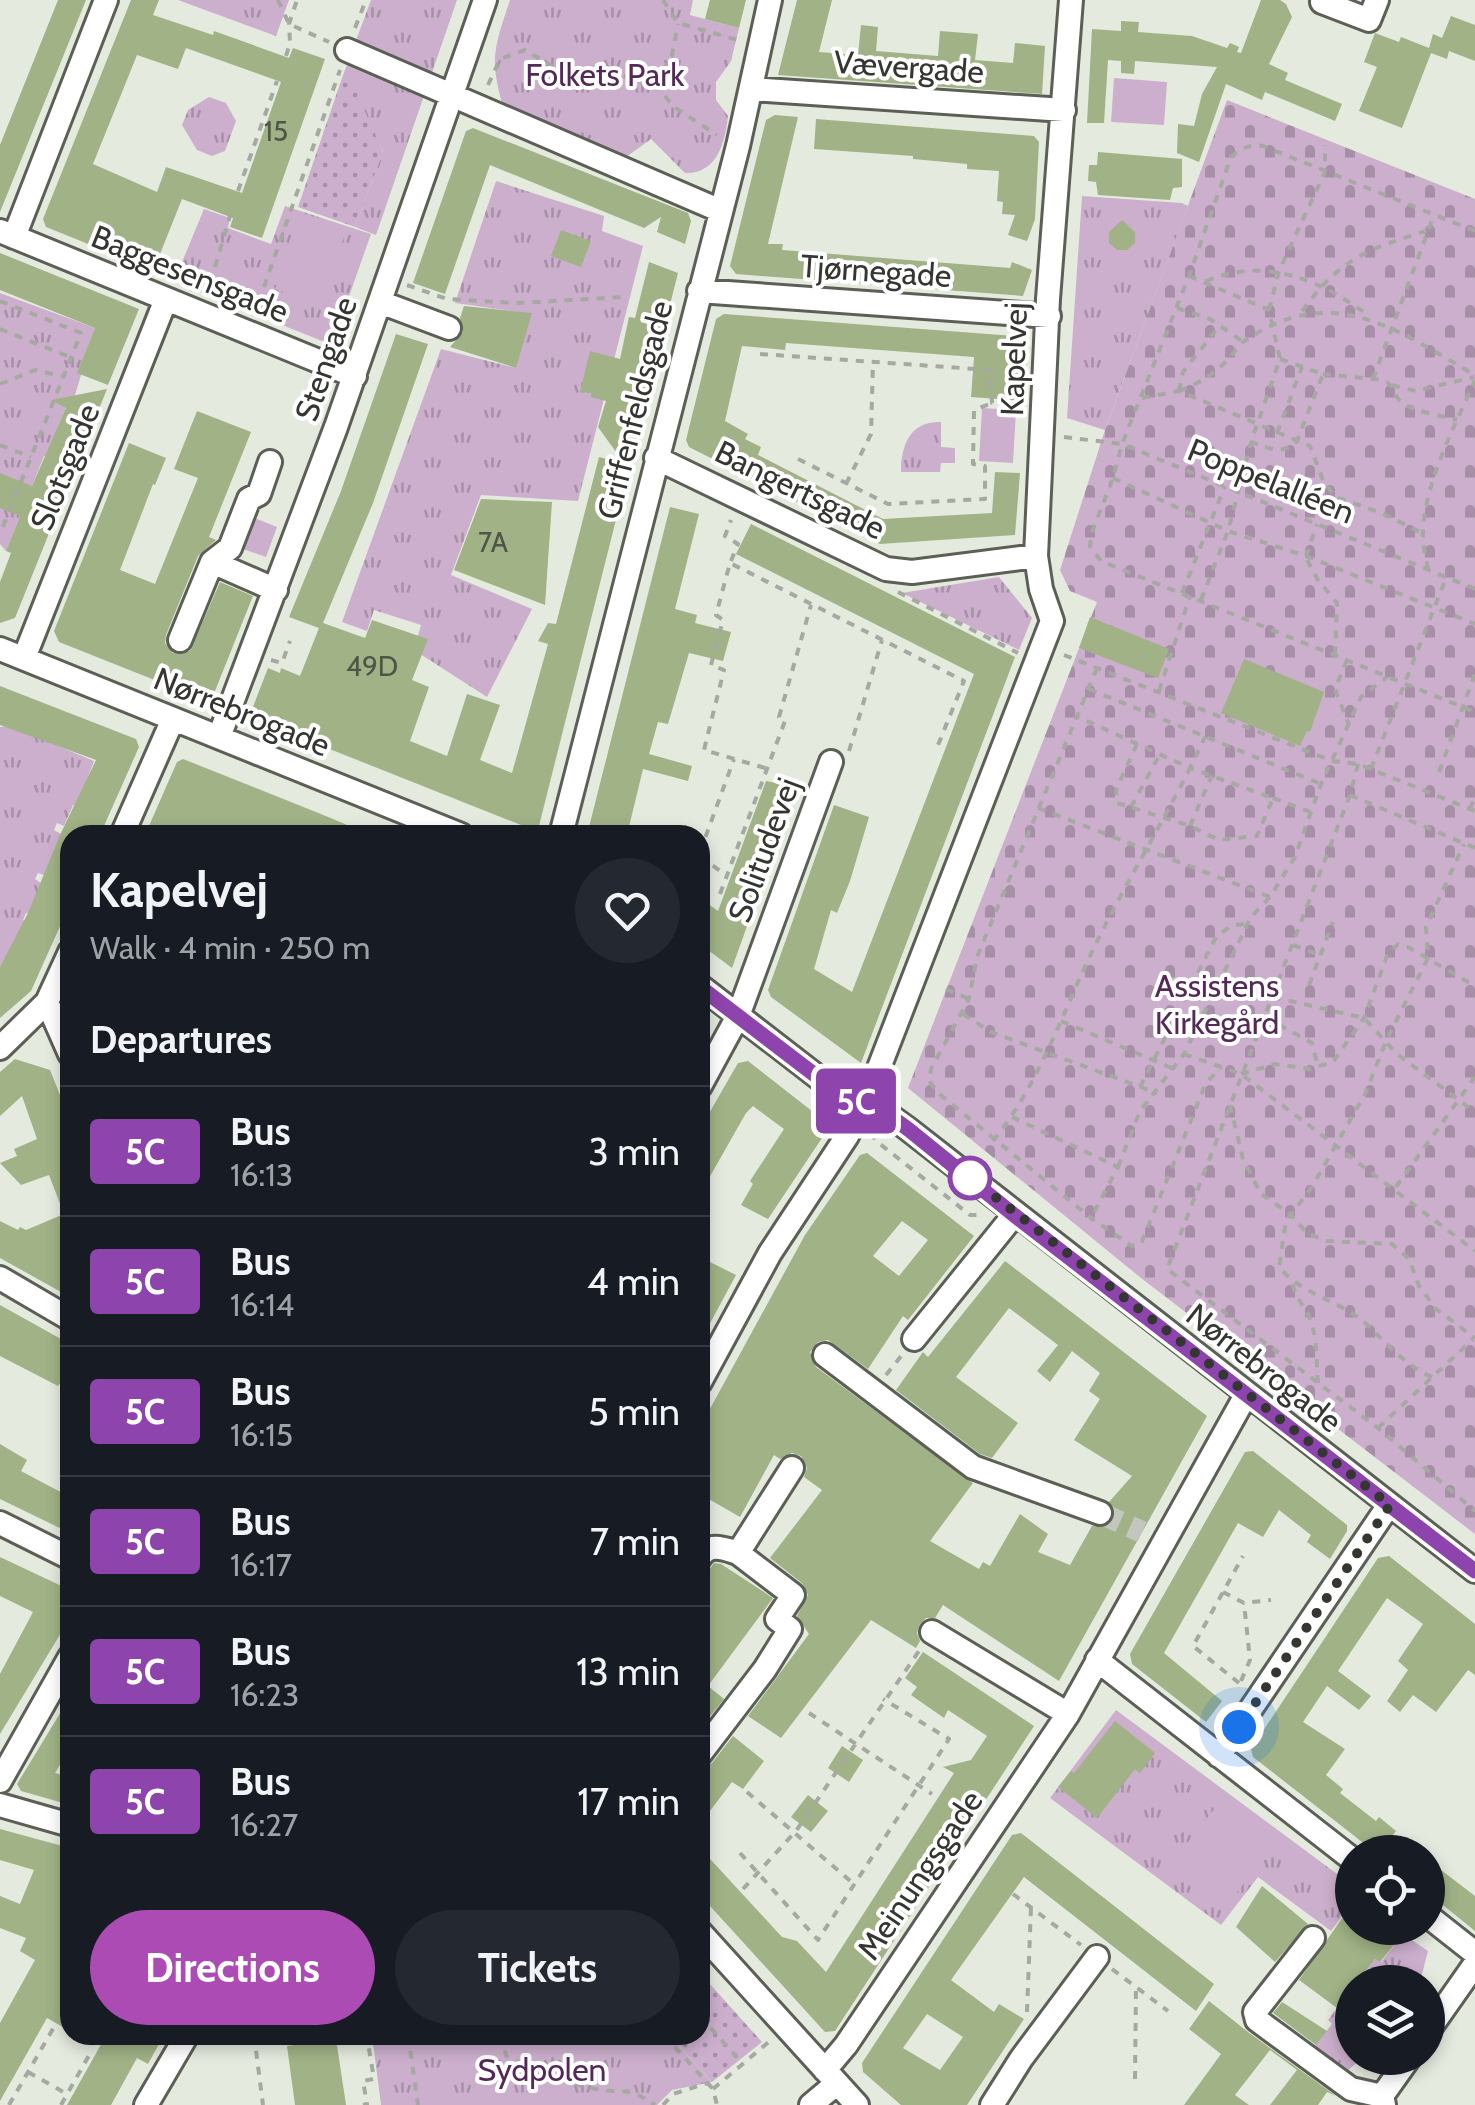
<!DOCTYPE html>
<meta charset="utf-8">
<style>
body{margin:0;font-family:Cabin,sans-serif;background:#242831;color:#f1f3f6;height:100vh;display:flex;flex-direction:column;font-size:38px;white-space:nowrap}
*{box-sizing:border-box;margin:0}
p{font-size:32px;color:#9ea1a6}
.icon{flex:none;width:55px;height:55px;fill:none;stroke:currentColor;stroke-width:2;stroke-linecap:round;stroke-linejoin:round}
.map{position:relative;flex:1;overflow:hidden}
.side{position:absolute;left:60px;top:825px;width:650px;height:1220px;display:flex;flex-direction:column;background:#171b24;border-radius:30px;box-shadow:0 5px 15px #0003}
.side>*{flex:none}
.badge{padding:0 20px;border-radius:8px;font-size:35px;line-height:65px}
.tools{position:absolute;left:1335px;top:1835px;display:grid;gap:20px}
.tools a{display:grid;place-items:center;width:110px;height:110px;border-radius:50%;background:#171b24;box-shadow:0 5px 15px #0003;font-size:50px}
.you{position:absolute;width:50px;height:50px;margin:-25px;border:8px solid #fff;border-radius:50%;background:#1a73e8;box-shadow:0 0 0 15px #1a73e833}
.map>.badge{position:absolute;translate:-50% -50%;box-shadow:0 0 0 5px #fff}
h2{padding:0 30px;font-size:38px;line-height:90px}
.round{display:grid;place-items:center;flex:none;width:105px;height:105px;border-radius:52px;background:#242831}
.overview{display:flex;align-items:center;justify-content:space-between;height:170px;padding:0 30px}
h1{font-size:48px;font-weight:800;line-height:75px}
.cta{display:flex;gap:20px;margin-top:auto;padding:20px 30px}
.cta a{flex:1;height:115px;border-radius:60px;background:#ac4bb3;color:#fff;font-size:40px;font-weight:800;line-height:115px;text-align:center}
.cta a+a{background:#242831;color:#f1f3f6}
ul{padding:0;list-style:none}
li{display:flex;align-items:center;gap:30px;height:130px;padding:0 30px;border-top:2px solid #363941}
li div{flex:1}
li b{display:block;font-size:38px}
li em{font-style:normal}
li .badge{min-width:110px;font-weight:700;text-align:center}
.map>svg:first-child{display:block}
</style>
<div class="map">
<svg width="1475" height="2105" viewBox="0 0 1475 2105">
<defs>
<pattern id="grass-tufts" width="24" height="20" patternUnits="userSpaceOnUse" patternTransform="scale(2.5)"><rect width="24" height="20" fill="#ccafcd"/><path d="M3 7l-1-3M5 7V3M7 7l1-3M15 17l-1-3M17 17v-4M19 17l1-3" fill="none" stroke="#a68fa7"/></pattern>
<pattern id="cemetery-stones" width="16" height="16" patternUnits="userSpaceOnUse" patternTransform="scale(2.5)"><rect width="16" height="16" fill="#ccafcd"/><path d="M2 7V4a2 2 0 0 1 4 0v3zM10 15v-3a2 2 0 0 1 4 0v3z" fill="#a68fa7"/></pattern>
<pattern id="garden-dots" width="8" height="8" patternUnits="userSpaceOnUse" patternTransform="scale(2.5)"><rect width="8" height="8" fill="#ccafcd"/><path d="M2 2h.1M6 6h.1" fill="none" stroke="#a68fa7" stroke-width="1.8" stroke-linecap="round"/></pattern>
</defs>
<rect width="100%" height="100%" fill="#e5eadf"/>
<!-- grass -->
<path fill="url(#grass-tufts)" d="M178,0H289L276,36Z
M371,0H457L376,235L355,227L383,151L342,78Z
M510,0H693L690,15L739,28L731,61L716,82V100L728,116C725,143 717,174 685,173L651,139L622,160L504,110C489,60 494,48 510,0Z
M209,97L226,103L236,121L225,151L212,156L197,150L182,125L188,110Z
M496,181L604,216L602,231L643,246L578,501L481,495L451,575L532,609L487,697L414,650L421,625L374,610L367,631L342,622L441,349L516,368L526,313L455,303Z
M1082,196L1182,203L1188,206L1105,430L1067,418Z
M285,206L371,234L334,339L327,343L192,289L175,279L204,209L230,218L228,228L271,244Z
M0,293L95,328L81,364L84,365L75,395L66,407L47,457L44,456L6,551L0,544Z
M941,422V447L955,448V463H941L940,472H901C901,445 910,421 941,422Z
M252,517L277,527L266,557L240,548Z
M999,577L1032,618L1019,650L902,593Z
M10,726L94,761L77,806L73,805L64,826L57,823L54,830L61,834L44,875L38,873L35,879L41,883L30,914L26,913L23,920L26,922L0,967V727Z
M1116,1710L1352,1885V1903L1331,1931L1258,1877L1221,1925L1050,1798Z
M1403,1934L1428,1951L1420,1982H1357L1375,1959L1381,1962Z
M1352,1988V2058H1362L1345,2073L1319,2053L1315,2046L1332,2024L1328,2020Z
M372,2035H669L712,2082L672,2090L657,2105H381Z"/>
<!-- cemetery -->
<path fill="url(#cemetery-stones)" d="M1227,100L1475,199V1534L1141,1278L908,1088L1097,602L1070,591L1060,570L1105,430Z"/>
<!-- garden -->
<path fill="url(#garden-dots)" d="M342,78L352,82L383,152L355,227L298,207Z
M700,1973L762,2042L712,2082L669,2035H700Z"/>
<!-- pitch -->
<path fill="#ccafcd" d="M1114,78L1167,82L1164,125L1111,122Z
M303,213L347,229L319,305L275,289Z
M982,408L1016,410L1013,463L979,461Z
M1220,1802L1274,1846L1222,1911L1167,1868Z"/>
<!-- building -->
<path fill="#a0b286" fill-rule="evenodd" d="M58,0H86L0,212V145Z
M131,0H159L153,15L213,35L214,31L289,58L293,48L325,59L262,238L230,227L233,218L182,199L156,264L148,268L46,227L43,219ZM186,48L281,82L242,193L166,167L157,192L93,164L137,55L178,69Z
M710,0H746L739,28L705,19Z
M797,0H832L819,52L858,55L861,25L878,27L876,51L938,56L940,31L978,34L975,60L1013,63L1015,43L1045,46L1042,94L778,75Z
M1261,0H1280L1286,4L1292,17L1269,64L1288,73L1285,80L1342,104L1335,121L1265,92L1262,100L1226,84L1199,162L1177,153L1178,124L1194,126L1202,94L1217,67L1135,61L1134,74L1121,73V61L1108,60L1104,123H1087L1092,29L1121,31V21L1139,22L1138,32L1192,36L1227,48L1230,43L1239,47L1237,52L1241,53Z
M1451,16L1475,25V61L1449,51L1447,59L1431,53L1402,128L1359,111L1377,67L1364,62L1375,33L1399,42L1401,37L1429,48L1433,34L1442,38Z
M775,115L798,117L768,244H783L782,250L1010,268L1012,262L1032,270L1023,296L736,274L730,266L766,120Z
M816,119L1034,136L1039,142L1035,219L1027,241L1008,235L1015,215L1002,214L1003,202L997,201L999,171L967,169V164L913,159V156L814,149Z
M473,128L688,213L691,221L685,244L657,232L661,217L644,228L490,165L445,294L413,283L466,131Z
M1098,152L1182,159V187L1173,188L1170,200L1098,195L1096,182L1088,181L1089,165H1097Z
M1122,220L1135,232V243L1127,250H1117L1109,243V232Z
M561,230L591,241L581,267L551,256Z
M0,253L139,309L108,385L77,373L95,328L0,290Z
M649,262L678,273L539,826L531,829L249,717L268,668L280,673L281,668L300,676L319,628L289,617L341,491L396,334L428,344L373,503L323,623L365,638L372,620L428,639L412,680L429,687L410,741L447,756L467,694L500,705L480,760L512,773L548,644L538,641L548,623L556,624L599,457L624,463L598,427L606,401L591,397V393L580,392L590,351L620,359L629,317L635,318Z
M464,306L532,313L516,368L450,347L463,332L460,318Z
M724,314L1028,337L1024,401L971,397L974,357L786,343L785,350L742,346L725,421L748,434L745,439L761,447L758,455L883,519L992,513L995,472L1020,473L1015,535L880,544L689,447L686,440L716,319Z
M107,389L15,618L0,623V582L11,553L6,551L20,516L0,508V473L32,486L66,408L51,400Z
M197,411L251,432L209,537L216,540L198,556L166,635L165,643L173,653L190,651L220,582L253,596L213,696L205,700L59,642L54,631L129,443L166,458L155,485L153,484L120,570L155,584L198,478L174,469Z
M481,499L552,502L545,605L454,570Z
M670,507L699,514L675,609L697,615L695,623L731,632L723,661L689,653L668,724L658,722L649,754L692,766L688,781L643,769L627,835H587Z
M751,524L1015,657L861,1063L771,997L768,990L834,805L869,817L850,881L837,913L831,910L814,969L852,992L974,674L736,554Z
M1090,617L1169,649L1158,678L1079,648Z
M1244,659L1324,692L1310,732L1307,731L1300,746L1221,713Z
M0,686L136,739L139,747L100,835H70V904L31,991L0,1018V967L28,913L60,835L96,760L0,725Z
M183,759L321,814L371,835H270L245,825L240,835H145L177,762Z
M766,781L797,787L732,968L700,944V898L718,911Z
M15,1059L50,1070L70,1120V1297L0,1258V1221L18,1230L20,1227L26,1230L64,1214L49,1175L21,1185L0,1163L17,1156L14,1149L37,1139L22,1096L0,1116V1072Z
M748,1061L826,1122L828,1129L768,1219L741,1205L753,1184L750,1181L784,1129L753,1106L746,1113L700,1194V1129L738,1063Z
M867,1153L974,1236L908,1320L903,1316L868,1369L828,1340L818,1342L810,1352L816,1367L973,1483L930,1541L979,1569L983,1562L990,1566L1020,1514L1048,1534L1038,1552L1070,1565L1092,1526L1104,1527L1114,1519V1509L1109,1502L1132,1476L1074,1440L1100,1399L1089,1391L1100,1373L1072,1351L1050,1382L1037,1371L1058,1345L1009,1308L956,1377L1018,1423L992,1458L980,1454L896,1390L923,1352L928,1357L1005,1261L1207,1416L1059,1681L943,1605L935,1618H926L920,1624L917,1633L920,1641L916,1648L871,1620L781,1738L748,1716L809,1634L797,1616L808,1595L803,1584L770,1558L822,1490L804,1477L807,1468L801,1456L792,1453L780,1459L774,1455L740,1517L700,1494V1427L805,1235L860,1155ZM902,1221L928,1240L899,1276L873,1256Z
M700,1257L736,1275L700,1342Z
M0,1305L70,1344V1383L63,1379L58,1386L0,1356Z
M0,1444L27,1460L21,1471L70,1497V1533L0,1499Z
M1253,1451L1347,1525V1531L1330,1559L1307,1542L1311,1535L1279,1510L1263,1537L1238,1523L1164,1653L1222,1701L1206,1722L1132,1664L1130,1654L1245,1452Z
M1389,1556L1475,1624V1675L1468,1670L1436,1712L1413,1695L1400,1712L1387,1701L1408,1670L1398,1661L1423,1624L1387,1598L1338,1671L1371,1696L1359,1710L1327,1686L1303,1722L1345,1749L1326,1775L1343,1789L1340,1793L1376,1821L1379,1817L1396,1831L1393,1835L1416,1852H1375L1253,1757L1251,1749L1378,1558Z
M0,1557L70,1590V1618L0,1734V1674L33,1612L0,1596Z
M714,1563L721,1564L773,1598L708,1686L724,1699L700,1729V1582Z
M923,1652L1034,1726L835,2031L825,2032L700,1895V1848L782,1937L797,1941L826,1972L954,1773L943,1767L971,1760L987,1736L948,1710L944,1718L911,1695L917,1687L905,1678Z
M70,1697V1748L55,1773L70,1777V1805L21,1791L17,1784Z
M1115,1721L1155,1753L1140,1773L1135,1769L1097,1818L1058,1787L1071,1771L1074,1773Z
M733,1736L764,1761L743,1789L732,1782L700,1824V1769L712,1763Z
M842,1746L863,1760L849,1782L828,1768Z
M808,1795L828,1811L811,1832L791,1817Z
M0,1829L70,1848V2031L47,2018L0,2101V2023L35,1960L20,1951L26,1938L0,1928V1896L20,1904L34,1870L0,1860Z
M1021,1833L1214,1984L1196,2011L1024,1877L951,1980L994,2012L999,2004L1024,2019L967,2105H901L863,2072L862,2063L1012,1835ZM927,2014L963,2037L940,2070L903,2048Z
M1428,1860L1475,1896V1931L1428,1893Z
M1262,1886L1308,1924L1275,1962L1236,1927Z
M1352,1904V1928H1382L1398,1940L1380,1962L1375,1959L1357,1982H1352V1988L1337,2008L1299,1980Z
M1209,2001L1248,2032L1336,2096L1327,2092L1318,2105H1270L1297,2070L1270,2050L1235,2095L1249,2105H1184L1221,2054L1189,2029Z
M1282,2002L1327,2031L1316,2045L1273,2013Z
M111,2035H164L148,2064L137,2058L111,2105H67L103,2041L107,2043Z
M336,2039L346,2105H295L287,2046Z"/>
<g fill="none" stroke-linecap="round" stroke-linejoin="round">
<!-- minor-tunnel -->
<path stroke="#c2c6bc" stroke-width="22" stroke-dasharray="22 11" stroke-linecap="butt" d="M1100,1513L1142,1532"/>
<defs>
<path id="minor" d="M1322,2L1369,20L1377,0
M347,50L721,211
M751,89L1064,110
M0,231L355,376
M14,237L106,0
M699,291L1049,316
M380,302L449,328
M656,458L886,569L912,572L1036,556
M212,562L276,590
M180,640L212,562L230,548L249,499L259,494L270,462
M0,649L461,835
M24,658L166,299
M219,737L336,427L485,0
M122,835L173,719
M561,835L738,146L770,0
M700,986L832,1088L890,1116L908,1129L1475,1571
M47,1002L70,1054
M0,1048L47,1002L70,952
M700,1086L738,1016L831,762
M0,1278L70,1319
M914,1339L1014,1215
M825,1355L973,1467L1100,1513
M700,1382L770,1253L847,1136L877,1073L1052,621L1041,589L1036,556L1048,299L1071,0
M0,1523L70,1558
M700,1557C709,1542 725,1549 738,1553
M932,1632L1068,1714
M1097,1660L1352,1859
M700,1754L765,1669L790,1629L777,1619L793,1595L738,1553L792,1468
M1219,1756L1389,1505
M0,1781L70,1657
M0,1805L70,1825
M1428,1916L1475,1953
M700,1932L857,2105
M1313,1938L1255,2012L1257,2020L1351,2089L1382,2096
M1428,2031L1475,1964
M825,2070L846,2045L1068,1714L1246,1395
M146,2105L187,2035
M811,2105L836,2084
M992,2105L1021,2059L1097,1957
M1384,2105L1382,2096L1409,2058"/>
</defs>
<!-- minor casing -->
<use href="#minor" stroke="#5b5f56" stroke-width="28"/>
<!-- path -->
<path stroke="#a5a9a1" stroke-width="4" stroke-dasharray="8 8" stroke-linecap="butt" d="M278,0L289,24L329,42
M663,0L678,23L738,40
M355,28L366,0
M286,56L290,43L289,24L297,0
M655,84L672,55L678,24
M488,85L500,59L525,50L561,71H603L655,84L674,107L717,135
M238,191L277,81
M1475,231L1263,146C1250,144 1241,148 1231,157L1189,276L1122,444L1113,478L1092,532L1090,546L1101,561L1475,712
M215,267L230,216
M1189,276L1269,310L1280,359L1251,442C1269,448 1282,456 1297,441L1323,374L1280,359
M1206,281C1265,256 1321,280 1369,316
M407,285L447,299L517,303L625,297
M264,287L340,70
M0,301L81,333L0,534
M1177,308L1210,319L1242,341
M1269,310L1279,271L1325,172V145
M1302,311C1342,257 1366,250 1429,230
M0,329L70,357
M760,354L990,370L992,403L1020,406
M1323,374L1383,380C1395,386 1392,391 1399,400C1411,412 1441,415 1457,420
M1373,379L1434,215
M0,384L35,370L61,376
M1392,385L1416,391L1474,377
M1179,391C1200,383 1215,374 1230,357C1236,351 1239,344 1246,340C1334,281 1396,330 1475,375
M1179,391L1183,372L1219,326
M1142,398L1179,391L1310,446L1323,480L1335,497L1382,513L1422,533
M1277,433L1302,367
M1064,437L1122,444L1475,589
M0,445L31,457
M798,459L888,504L985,499V466L973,464L974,410L992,403
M1113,478L1228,531L1306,556L1317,524
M846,484L871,434L873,362
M1306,556L1475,624
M1307,560L1318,580L1337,603L1335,655
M731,561L738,544L725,536L731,520
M1428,569C1426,557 1422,543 1423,530C1426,479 1455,426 1475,380
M898,592L1018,653
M1182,593L1225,486
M1201,600L1228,531L1251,443
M1064,655L1332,761L1358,764L1475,811
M271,660L282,663L290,641
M1347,660L1335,689L1349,725
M1097,668L977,957L969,999L931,1069L930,1082L937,1092L1091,1218L1132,1246L1141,1244L1206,1083L1221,1067
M1089,689L1321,784
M1159,691L1190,596
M1137,744L1116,790L1117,803L1190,826L1219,840L1257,836L1273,798L1190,768L1205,737
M849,751L882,640
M1358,764L1350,795L1475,848
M765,768L704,750L724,670L711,665L723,620L716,615L730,563L964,681L938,745
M1371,769L1446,578
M1439,772L1475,674
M1350,795L1167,1269L1378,1428L1475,1511
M1273,798L1311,812
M1131,807L1160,754
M1038,808L1270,897
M1470,809L1475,797
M1190,826L1212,775
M700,852L734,759
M700,856L727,876
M720,894L785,721L779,717L811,605
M1293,945L1320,955
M1193,985L1213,995
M1309,985L1333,922
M946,989L969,999
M1273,997L1364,1018L1397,1054L1475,1112
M963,1014L991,1032L1157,1093
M1265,1017L1312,1043L1318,1067
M1061,1021L1174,1069
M1184,1054L1241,1074L1475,1251
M1241,1074L1275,1064L1309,1069L1333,1062L1364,1018L1387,956L1398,944L1408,947L1475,986
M1140,1087L1216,937L1232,925L1248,924
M1230,1105L1243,1159L1261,1194L1290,1214L1307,1233L1326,1241L1392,1244L1409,1259L1419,1286L1436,1309L1475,1338
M1012,1117L1118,1167L1091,1218
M872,1132L875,1140L970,1215H981
M993,1141C1037,1087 1060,1020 1089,958C1120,893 1158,831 1190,768L1076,716
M1118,1167L1140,1111L1184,1054L1251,917L1270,897L1295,857L1321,784L1361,697L1387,677
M1396,1187L1475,1077
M1293,1284C1295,1299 1305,1305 1310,1319C1318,1339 1316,1362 1318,1383
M886,1375L902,1355
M1432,1377C1403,1364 1388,1344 1365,1323C1339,1300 1302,1295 1279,1267L1286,1221L1312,1187L1365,1094L1387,1039L1428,958L1426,927L1464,844
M1378,1428L1473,1339
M1223,1592L1244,1603L1271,1600
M1241,1681L1250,1660L1244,1603
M1239,1683L1193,1646L1243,1556
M809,1713L932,1794
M747,1792L855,1885
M740,1853L818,1940L949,1739L883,1699
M743,1889L796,1831L921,1648
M1013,1894L1081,1945
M1112,1969L1168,2011
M1027,2012L1031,1907
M700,2016L743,2064
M254,2035L263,2105
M361,2035L368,2043L374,2079L363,2081L367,2104L363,2105
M408,2035L418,2105
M502,2035L506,2056C536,2071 563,2083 596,2089C628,2095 624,2084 655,2105
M664,2035L713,2089L717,2105
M254,2042L296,2035
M28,2072L67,2094
M1135,2079L1136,1987
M713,2089L771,2040
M9,2105L54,2027
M61,2105L92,2050
M663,2105L673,2094L708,2083"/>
<!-- minor -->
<use href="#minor" stroke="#fff" stroke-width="22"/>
</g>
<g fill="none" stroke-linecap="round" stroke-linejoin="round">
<defs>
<path id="line" d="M700,987L832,1088L890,1116L908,1129L1014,1215L1475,1571"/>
</defs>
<!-- line casing -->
<use href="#line" stroke="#fff" stroke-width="22"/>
<!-- line -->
<use href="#line" stroke="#8e44ad" stroke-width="15"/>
<!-- walk -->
<path stroke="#343632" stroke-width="10" stroke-dasharray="0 18" d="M970,1178L962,1171L1390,1505L1239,1727"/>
</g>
<!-- markers -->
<circle fill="#fff" stroke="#8e44ad" stroke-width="5" cx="970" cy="1178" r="20"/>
<g text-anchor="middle" stroke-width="8" stroke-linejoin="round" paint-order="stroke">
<!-- number labels -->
<g font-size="28" fill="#4f5547">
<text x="276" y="141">15</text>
<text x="493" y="552">7A</text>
<text x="372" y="676">49D</text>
</g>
<!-- street labels -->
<g font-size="32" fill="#343632" stroke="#fff">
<text transform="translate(909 67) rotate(4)" y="11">Vævergade</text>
<text transform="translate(876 271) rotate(4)" y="11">Tjørnegade</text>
<text transform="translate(190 274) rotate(22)" y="11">Baggesensgade</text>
<text transform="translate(326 359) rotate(-71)" y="11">Stengade</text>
<text transform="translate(1014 359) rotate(-88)" y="11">Kapelvej</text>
<text transform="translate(635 410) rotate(-76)" y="11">Griffenfeldsgade</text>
<text transform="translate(65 467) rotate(-68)" y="11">Slotsgade</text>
<text transform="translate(1271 481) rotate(22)" y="11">Poppelalléen</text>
<text transform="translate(800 490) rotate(26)" y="11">Bangertsgade</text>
<text transform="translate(242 712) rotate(22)" y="11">Nørrebrogade</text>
<text transform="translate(764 850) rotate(-70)" y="11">Solitudevej</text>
<text transform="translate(1264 1368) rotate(38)" y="11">Nørrebrogade</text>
<text transform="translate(920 1875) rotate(-56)" y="11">Meinungsgade</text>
</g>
<!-- park labels -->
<g font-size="32" fill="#542857" stroke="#fff">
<text x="605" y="86">Folkets Park</text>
<text x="1217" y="997">Assistens<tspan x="1217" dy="37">Kirkegård</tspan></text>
<text x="542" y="2081">Sydpolen</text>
</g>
</g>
</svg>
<div class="tools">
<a><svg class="icon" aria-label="locate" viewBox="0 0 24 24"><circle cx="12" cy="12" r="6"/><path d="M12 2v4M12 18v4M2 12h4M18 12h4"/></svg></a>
<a><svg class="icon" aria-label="layers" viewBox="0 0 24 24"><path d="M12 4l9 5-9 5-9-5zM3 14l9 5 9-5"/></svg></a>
</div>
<div class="you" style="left:1239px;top:1727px"></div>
<b class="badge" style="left:856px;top:1101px;background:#8e44ad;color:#fff">5C</b>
<section class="side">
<div class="overview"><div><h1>Kapelvej</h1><p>Walk · 4 min · 250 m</p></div><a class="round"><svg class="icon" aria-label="heart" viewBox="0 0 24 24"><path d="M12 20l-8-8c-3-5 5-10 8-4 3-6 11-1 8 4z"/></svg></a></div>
<h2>Departures</h2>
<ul>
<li><span class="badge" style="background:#8e44ad;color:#fff">5C</span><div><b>Bus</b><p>16:13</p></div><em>3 min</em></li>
<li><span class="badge" style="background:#8e44ad;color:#fff">5C</span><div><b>Bus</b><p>16:14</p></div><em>4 min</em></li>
<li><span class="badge" style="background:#8e44ad;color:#fff">5C</span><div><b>Bus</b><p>16:15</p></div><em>5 min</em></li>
<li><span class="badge" style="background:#8e44ad;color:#fff">5C</span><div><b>Bus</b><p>16:17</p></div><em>7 min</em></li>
<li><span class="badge" style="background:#8e44ad;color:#fff">5C</span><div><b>Bus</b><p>16:23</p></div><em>13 min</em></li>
<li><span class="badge" style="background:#8e44ad;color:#fff">5C</span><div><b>Bus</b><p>16:27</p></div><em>17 min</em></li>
</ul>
<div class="cta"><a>Directions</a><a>Tickets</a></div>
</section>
</div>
